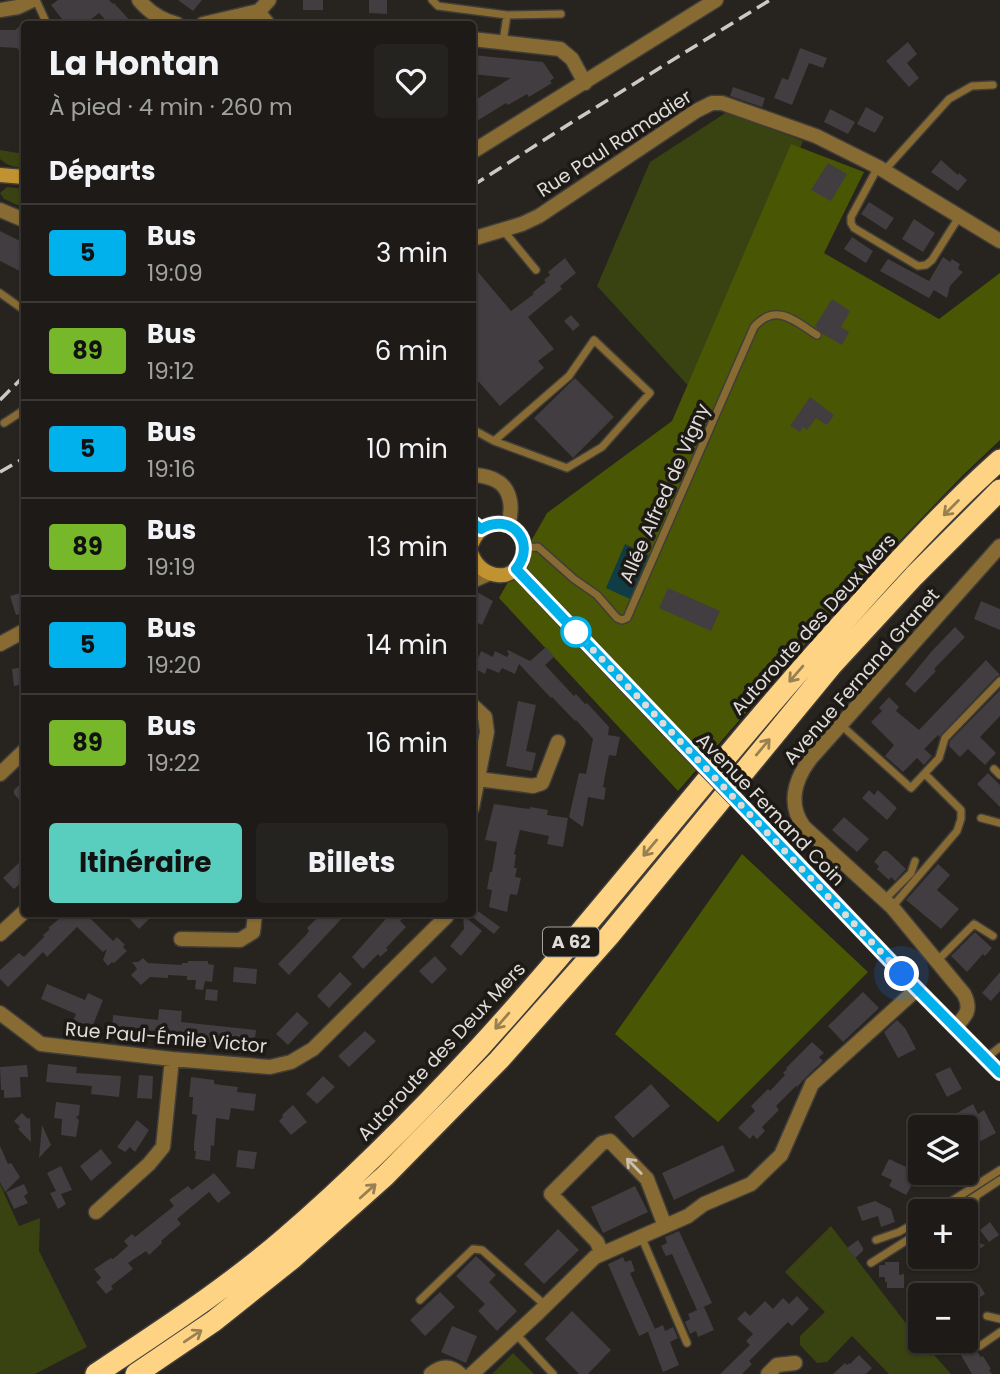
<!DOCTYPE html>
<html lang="fr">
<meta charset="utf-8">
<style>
body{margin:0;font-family:Poppins,sans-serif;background:#252320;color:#f1f3f6;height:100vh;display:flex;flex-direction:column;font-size:26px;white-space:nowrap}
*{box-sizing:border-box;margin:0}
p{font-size:23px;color:#a0a1a1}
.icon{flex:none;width:38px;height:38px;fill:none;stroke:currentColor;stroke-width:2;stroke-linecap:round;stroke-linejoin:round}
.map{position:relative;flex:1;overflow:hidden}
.sheet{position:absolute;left:21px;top:21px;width:455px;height:896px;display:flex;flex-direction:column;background:#1d1a17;border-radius:7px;box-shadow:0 2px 5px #0004,0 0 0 2px #3b3836}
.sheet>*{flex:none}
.badge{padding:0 14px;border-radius:5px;font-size:24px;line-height:46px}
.buttons{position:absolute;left:908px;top:1115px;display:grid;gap:14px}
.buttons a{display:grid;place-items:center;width:70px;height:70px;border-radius:7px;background:#1d1a17;box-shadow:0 2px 5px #0004,0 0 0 2px #3b3836;font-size:35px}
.you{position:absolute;width:35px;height:35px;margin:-18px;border:5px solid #fff;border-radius:50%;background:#1a73e8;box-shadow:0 0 0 10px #1a73e833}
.map>.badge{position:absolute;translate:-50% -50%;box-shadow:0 0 0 4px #fff}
h2{padding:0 28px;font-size:26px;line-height:63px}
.round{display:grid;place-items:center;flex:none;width:74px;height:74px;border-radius:7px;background:#252320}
.overview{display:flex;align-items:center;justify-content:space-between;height:119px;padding:0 28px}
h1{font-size:33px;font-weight:700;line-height:52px}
.cta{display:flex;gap:14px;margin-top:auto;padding:14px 28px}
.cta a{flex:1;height:80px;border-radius:7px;background:#59cebe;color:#111;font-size:28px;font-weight:700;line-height:80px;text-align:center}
.cta a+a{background:#252320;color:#f1f3f6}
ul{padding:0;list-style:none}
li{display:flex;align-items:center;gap:21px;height:98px;padding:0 28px;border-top:2px solid #3b3836}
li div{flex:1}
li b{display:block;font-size:26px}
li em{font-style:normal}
li .badge{min-width:77px;font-weight:700;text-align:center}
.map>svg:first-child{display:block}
</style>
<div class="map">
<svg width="1000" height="1374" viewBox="0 0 1000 1374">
<rect width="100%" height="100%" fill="#27231f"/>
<!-- green -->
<path fill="#394211" d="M727,112L803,141L703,390H692L597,286L650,162Z
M0,150L24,154V168C14,167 8,166 0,159Z
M7,187L24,189V208L4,199L0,193Z
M0,1184L19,1226L40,1218L39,1251L87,1347L35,1374H0Z
M831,1226L905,1322L951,1374H889L852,1336L827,1362L817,1363L800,1345V1336L825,1312L785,1272Z
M513,1353L534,1374H492Z"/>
<!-- forest -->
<path fill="#495604" d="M791,144L864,172L824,253L939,319L1000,273V440L961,477L844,599L678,791L499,598L547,513L672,421Z
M742,854L868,972L718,1122L615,1034Z"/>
<!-- water -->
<path fill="#103c45" d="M625,544L649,555L630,599L606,588Z"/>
<!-- building -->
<path fill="#423d40" d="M58,0H109L113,4L114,3L133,24H109L99,13L85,24H66L51,5Z
M178,0H202L193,11Z
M303,0H323V10H303Z
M369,0H387V14L369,13Z
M20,26L24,31V57L17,48L0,47V30H15Z
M908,42L917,54L907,63L919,78L909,87L886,61Z
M800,48L827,58L823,68L809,63L792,105L774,98L782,78L788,80Z
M472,55L543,62L554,78L550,81L552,83L529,97L527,94L508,105L506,103L472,124V102L511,78L472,74Z
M733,87L765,98L762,107L730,96Z
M866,107L884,117L875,133L857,124Z
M830,109L855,122L848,134L824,122Z
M941,160L958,175L959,173L967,180L958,191L931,172Z
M828,163L847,174L831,201L811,190Z
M869,202L894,218L886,230L861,214Z
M914,219L935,233L923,252L902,239Z
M0,231L24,243V273L0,261Z
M852,237L873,251L866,263L844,249Z
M943,257L950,262L952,259L960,264L958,269L963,272L950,286L947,298L934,290L929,298L880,271L888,259L929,281Z
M565,258L576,273L560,286L562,289L528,317L554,349L538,361L544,368L500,406L472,374V265L511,311L534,294L532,293L546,282L544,280L550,275L548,272Z
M832,299L850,311L841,327L849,332L842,345L823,334L815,326Z
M571,315L580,325L573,331L564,321Z
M575,378L614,417L573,458L534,418Z
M810,397L834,415L827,425L816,418L807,430L803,427L800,432L790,426Z
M668,588L720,611L711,631L659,608Z
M24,592V613L16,615L10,596Z
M477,592L493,601L482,625L472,620V602Z
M981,601L1000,609V630L974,619Z
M955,627L965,637L934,669L936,671L915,693L905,684L931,652Z
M546,647L554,657L545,665L574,696L576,694L585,704L587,703L609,727L608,735L620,737L616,756L609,755L603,787L606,788L604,800L588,797L583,827L569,817L579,773L586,774L593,739L576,720L575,721L552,697L551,698L519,664L515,674L502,668L499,673L487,668L485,674L474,668L481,651L493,657L495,651L507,657L509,654L507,651L508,650L530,661Z
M986,660L1000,675L996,677L939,737L938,735L924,749L932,756L924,765L917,758L903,772L885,756L894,745L871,722L882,711L879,708L889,697L899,707L896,711L919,730Z
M24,667V684L14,686L12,669Z
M1000,690V716L980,737L996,753L985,765L968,749L960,757L949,746L950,741Z
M518,701L536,705L526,751L536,753L532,771L506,766Z
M988,773L1000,785V807L977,784Z
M24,780V805L14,794V790Z
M869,790L874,795L878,790L897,808L887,820L862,798Z
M494,804L521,808L530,809V807L548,810L547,815L568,818L563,847L547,844L549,836L520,830L514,854L516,855L514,868H517L515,877L521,878L517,895L510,894L507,912L489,907L492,890L487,889L490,872H492L497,842L485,840Z
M844,817L869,839L857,852L832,830Z
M883,851H887L906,869L895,881L891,877L889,880L877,869L879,866L874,862Z
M24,858V880L14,889L3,878Z
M938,864L950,875L937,890L959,909L941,929L906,900Z
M475,909L500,927L494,934L470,915Z
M65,914H86L113,941L117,937L125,945L123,947L127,951L114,963L112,962L108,966L103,960L107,949L103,952L77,927L47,957L43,952L8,987L0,979V970L19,953L24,957L44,937L43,935L50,929L48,928Z
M125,914H154L139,929Z
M321,914H346L289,975L278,964L306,935L309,931L307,928Z
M390,914H408L400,921L406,927L386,948L388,950L380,957L378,954L363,969L352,957Z
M463,915L482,931L461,956L450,946L464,929Z
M975,932L992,948L985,956L983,954L967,972L951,956Z
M435,956L447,969L432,984L419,971Z
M143,958L148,963L182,965V963H188V961H208V964L214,965L212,982L205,981L203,990L195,989L196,980H187V976L168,975V978L150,977L141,985L131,975L137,969L132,962H138Z
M234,967L257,969L256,984L233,982Z
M340,972L352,984L329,1008L317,996Z
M1000,972V991L991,1001L982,993Z
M47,984L85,1000L88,993L103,1000L91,1030L72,1023L76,1014L41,999Z
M206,989L218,990L217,1001L205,1000Z
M863,992L879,1008L843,1042L828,1026Z
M159,1009L182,1011L181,1022L256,1030L254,1048L195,1040V1033L141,1030V1033L136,1032V1034L112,1030L113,1015L158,1020Z
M297,1012L309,1023L288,1045L276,1034Z
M897,1020L905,1028L916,1049L898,1058L884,1032Z
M365,1031L376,1041L349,1067L338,1056Z
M812,1042L824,1053L819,1057L823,1061L806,1077L797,1087L796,1086L776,1106L779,1110L762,1127L765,1131L757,1139L753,1135L750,1139L738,1128L755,1111L751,1106L768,1089L770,1091L785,1075L783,1073L787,1069L786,1068Z
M48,1064L77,1067L76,1073L121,1076L119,1097L91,1094L92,1086L46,1082Z
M27,1065L28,1077H20L21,1097L4,1098V1090H1L0,1067Z
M950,1067L962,1089L947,1097L935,1074Z
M139,1075L153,1076L152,1099L137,1098Z
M323,1076L335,1087L317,1104L306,1094Z
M191,1077L214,1080V1084L238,1087L237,1092L256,1094L254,1111L231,1108L229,1120L216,1118L214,1146L211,1145L210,1161L195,1159L196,1151H194V1144L197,1115L192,1114L193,1097H189Z
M651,1084L670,1106L633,1138L614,1117Z
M56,1102L80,1105L79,1115L76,1117L79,1120L76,1137L61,1135L62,1119L54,1118Z
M973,1104L978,1114L984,1110L996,1133L971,1146L966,1137V1127L957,1113Z
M293,1105L307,1122L291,1135L279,1121L283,1117L282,1115Z
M22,1113L28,1119L30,1117L31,1142L18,1129L20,1127L14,1121Z
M137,1120L149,1130L135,1152L130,1147L125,1152L117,1147Z
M42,1125L51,1145L39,1158Z
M723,1145L735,1171L674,1200L662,1173Z
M0,1146L8,1164L11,1163L20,1177L5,1192L0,1182Z
M101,1149L112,1163L91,1181L80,1166Z
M238,1150L257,1152L254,1169L236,1167Z
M889,1159L919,1173L906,1195L889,1186L892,1180L881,1175Z
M61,1166L72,1190L61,1194L66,1204L58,1209L50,1193L56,1191L47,1173Z
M214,1173L231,1193L218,1203L209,1192L190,1208L177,1219L181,1224L161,1241L162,1243L149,1255L146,1251L128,1263L133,1269L111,1286L113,1289L106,1294L96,1282L101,1278L94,1269L111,1258L113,1259L128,1246L124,1241L132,1234L135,1237L174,1206L169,1200L188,1186L192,1190Z
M24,1184L28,1193L24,1196L28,1203L14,1209L6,1192Z
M635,1186L648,1212L603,1233L591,1207Z
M925,1200L931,1208L930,1211H910Z
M875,1201L891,1209L895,1222L881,1227L878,1216L862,1221L857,1207Z
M990,1222L999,1235L989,1242L980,1230Z
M558,1229L579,1250L544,1284L524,1264Z
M679,1231L712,1303L697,1310L672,1254L666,1256L661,1246L667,1243L665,1237Z
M966,1238L985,1245L972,1255L966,1253Z
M858,1240L863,1248V1251L855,1258L847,1248Z
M476,1256L496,1275L489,1282L517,1311L497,1331L478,1311L485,1304L456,1276Z
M623,1257L625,1262L631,1260L635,1271L630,1273L655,1329L663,1325L665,1331L673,1327L678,1338L670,1342L679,1365L663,1372L648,1332L654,1329L639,1336L608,1264Z
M885,1262H899V1275L904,1274V1288H887V1282H885V1277H879V1265H885Z
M979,1284L985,1294L966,1306V1295L964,1294Z
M440,1292L455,1307L425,1336L410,1320Z
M797,1296L809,1309L792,1326L788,1322L749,1361L752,1364L742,1374H720L750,1345L746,1341L753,1334L737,1319L745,1311L750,1316L765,1301L773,1309L783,1298L789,1304Z
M704,1307L714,1330L698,1337L696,1331L690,1334L685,1322L690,1319L688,1314Z
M572,1311L611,1350L588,1374H579L545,1339Z
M452,1326L477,1336L466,1363L441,1352Z
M952,1340H971L975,1349L981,1357L983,1356L991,1369L989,1370L992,1374H972Z
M859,1355L872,1368L866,1374H833L845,1363L847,1365L849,1363L850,1364Z"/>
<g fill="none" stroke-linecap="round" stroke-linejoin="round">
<defs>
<path id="service" d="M36,0L47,24
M432,0L438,6L507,15L561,14
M503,42L507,15
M878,167L851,217V223L854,228L918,266L926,265L932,260L959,217
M884,171L949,99L972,86L993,85
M503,230L536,270
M0,293L24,310
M4,423L24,410
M472,429L494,441L567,468L602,447L650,393L594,340L569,376L494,441
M524,548L538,547L574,579L597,595L617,618L622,620L627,618L754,327C776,302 795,321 817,335
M841,725L911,788L939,758L945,738L1000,681
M994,769L1000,775
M981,818L1000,823
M884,900L911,873L915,861
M892,907L957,831L961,819V810L925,774
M937,961L974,924L993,936
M986,1058L1000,1047
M936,1211L1000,1170
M953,1211L1000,1180
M972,1219L976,1196
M641,1236L687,1343
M876,1240L899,1232L920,1220
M871,1263L920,1232
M420,1300L473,1249L482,1250L545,1305
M987,1316L1000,1319
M516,1334L553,1374
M980,1346L1000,1332"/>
<path id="minor" d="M139,0C149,12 161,20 177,24
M0,10L18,7L33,0
M203,24L259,11
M268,24L263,18L259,11L269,0
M472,39L560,49L572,59L585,83
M472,152L716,0
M0,210L24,220
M472,239L522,224L539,216L696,111L712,103H722L816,136L878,167L1000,241
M472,474C480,476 488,476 495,480C512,488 513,509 508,525
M472,581L488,574
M0,644L24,631
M472,705L485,717L487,732L472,808
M0,774L24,751
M478,779L533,786L542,783L558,742
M0,934L24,912
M181,939L240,940L253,932L255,914
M0,1013L41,1044L172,1059L270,1067L291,1062L313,1049L446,917L448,914
M955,1027C966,1016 972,1010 964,994L892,907L804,827C787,804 795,779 811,758L1000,546
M96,1212L149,1164L163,1147L172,1059
M602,1254L597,1242L551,1194L602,1143L610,1141L647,1179L665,1226
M431,1374C441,1366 450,1365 460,1374
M472,1374L538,1313L595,1257L688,1216L704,1204L751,1184L781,1155L812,1084L917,989
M768,1374L777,1365L795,1363"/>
<path id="secondary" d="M0,175L24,177
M472,543C486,509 530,523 523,555C517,584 482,580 472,555
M516,569L682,744
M756,820L917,989L1000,1073"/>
<path id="motorway" d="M96,1374C160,1331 226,1289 285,1238C354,1179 418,1114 480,1047C609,905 725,751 855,609C901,557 948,506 1000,460
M136,1374L214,1321L293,1258L385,1176L499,1060L609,936L831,666L914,576L1000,490"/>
</defs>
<!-- service casing -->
<use href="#service" stroke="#413d39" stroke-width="10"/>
<!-- minor casing -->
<use href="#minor" stroke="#413d39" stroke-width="17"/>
<!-- secondary casing -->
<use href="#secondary" stroke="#413d39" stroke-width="17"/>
<!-- motorway casing -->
<use href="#motorway" stroke="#413d39" stroke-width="24"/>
<!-- service -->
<use href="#service" stroke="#876b33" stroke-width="7"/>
<!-- minor -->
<use href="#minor" stroke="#876b33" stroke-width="14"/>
<!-- secondary -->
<use href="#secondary" stroke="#c09230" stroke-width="14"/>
<!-- motorway -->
<use href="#motorway" stroke="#fed484" stroke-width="21"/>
<!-- rail -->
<path stroke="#cbc8c6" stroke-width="3.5" stroke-dasharray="14 7" stroke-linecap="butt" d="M472,186L577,119L770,0
M0,400L24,376
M0,472L24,458"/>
<defs>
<path id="secondary-bridge" d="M682,744L756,820"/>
</defs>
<!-- secondary-bridge casing -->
<use href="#secondary-bridge" stroke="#413d39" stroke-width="17" stroke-linecap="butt"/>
<!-- secondary-bridge -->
<use href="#secondary-bridge" stroke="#c09230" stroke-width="14"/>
</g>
<!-- one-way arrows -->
<defs><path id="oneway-shaft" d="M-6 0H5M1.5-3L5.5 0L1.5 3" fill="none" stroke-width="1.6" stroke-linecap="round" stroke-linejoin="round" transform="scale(1.75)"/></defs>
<g stroke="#998052">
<use href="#oneway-shaft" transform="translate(951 508) rotate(135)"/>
<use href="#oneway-shaft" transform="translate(796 674) rotate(131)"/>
<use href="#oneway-shaft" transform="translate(763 747) rotate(-50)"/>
<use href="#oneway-shaft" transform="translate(650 848) rotate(130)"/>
<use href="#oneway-shaft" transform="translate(502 1021) rotate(131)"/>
<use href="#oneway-shaft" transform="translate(368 1191) rotate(-42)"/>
<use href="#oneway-shaft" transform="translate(193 1336) rotate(-34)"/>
</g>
<use stroke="#c8bfb0" href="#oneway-shaft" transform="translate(634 1166) rotate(-134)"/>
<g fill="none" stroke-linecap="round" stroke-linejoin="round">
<defs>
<path id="line" d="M472,522L481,529C510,511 538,542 516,569L917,989L1000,1073"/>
</defs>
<!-- line casing -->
<use href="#line" stroke="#fff" stroke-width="16"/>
<!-- line -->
<use href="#line" stroke="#00b1eb" stroke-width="10"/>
<!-- walk -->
<path stroke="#dedbd9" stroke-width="7" stroke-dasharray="0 12.6" d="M576,632L902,974"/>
</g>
<!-- markers -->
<circle fill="#fff" stroke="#00b1eb" stroke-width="3.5" cx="576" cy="632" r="14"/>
<g text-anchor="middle" stroke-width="7" stroke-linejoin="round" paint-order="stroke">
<!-- shield labels -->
<rect fill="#1d1a16" stroke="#a4a19e" stroke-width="2" x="543" y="927.5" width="56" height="29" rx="5"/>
<g font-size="18" font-weight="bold" fill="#dedbd9">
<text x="571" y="948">A 62</text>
</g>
<!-- street labels -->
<g font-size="19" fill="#dedbd9" stroke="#1d1a16">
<text transform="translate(614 143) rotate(-33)" y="7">Rue Paul Ramadier</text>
<text transform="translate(664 493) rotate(-66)" y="7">Allée Alfred de Vigny</text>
<text transform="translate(813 624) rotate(-48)" y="7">Autoroute des Deux Mers</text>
<text transform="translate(861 676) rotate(-49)" y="7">Avenue Fernand Granet</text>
<text transform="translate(771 809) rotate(46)" y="7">Avenue Fernand Coin</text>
<text transform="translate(166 1037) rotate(5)" y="7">Rue Paul-Émile Victor</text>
<text transform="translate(441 1051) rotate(-47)" y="7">Autoroute des Deux Mers</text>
</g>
</g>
</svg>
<div class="buttons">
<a><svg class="icon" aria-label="layers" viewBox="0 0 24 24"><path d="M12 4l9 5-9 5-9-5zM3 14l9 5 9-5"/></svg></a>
<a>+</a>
<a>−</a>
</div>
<div class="you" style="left:902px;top:974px"></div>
<section class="sheet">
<div class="overview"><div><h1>La Hontan</h1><p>À pied · 4 min · 260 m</p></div><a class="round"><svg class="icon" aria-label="heart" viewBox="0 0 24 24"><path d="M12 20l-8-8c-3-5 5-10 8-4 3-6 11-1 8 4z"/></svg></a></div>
<h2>Départs</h2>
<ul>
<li><span class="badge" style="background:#00b1eb;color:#111">5</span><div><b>Bus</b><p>19:09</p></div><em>3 min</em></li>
<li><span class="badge" style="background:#76b82a;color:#111">89</span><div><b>Bus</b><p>19:12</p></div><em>6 min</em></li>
<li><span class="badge" style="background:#00b1eb;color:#111">5</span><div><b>Bus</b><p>19:16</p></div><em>10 min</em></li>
<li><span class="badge" style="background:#76b82a;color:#111">89</span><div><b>Bus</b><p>19:19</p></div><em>13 min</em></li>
<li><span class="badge" style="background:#00b1eb;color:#111">5</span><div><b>Bus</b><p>19:20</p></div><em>14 min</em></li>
<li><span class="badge" style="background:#76b82a;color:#111">89</span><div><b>Bus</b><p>19:22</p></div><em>16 min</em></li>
</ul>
<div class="cta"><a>Itinéraire</a><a>Billets</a></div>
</section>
</div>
